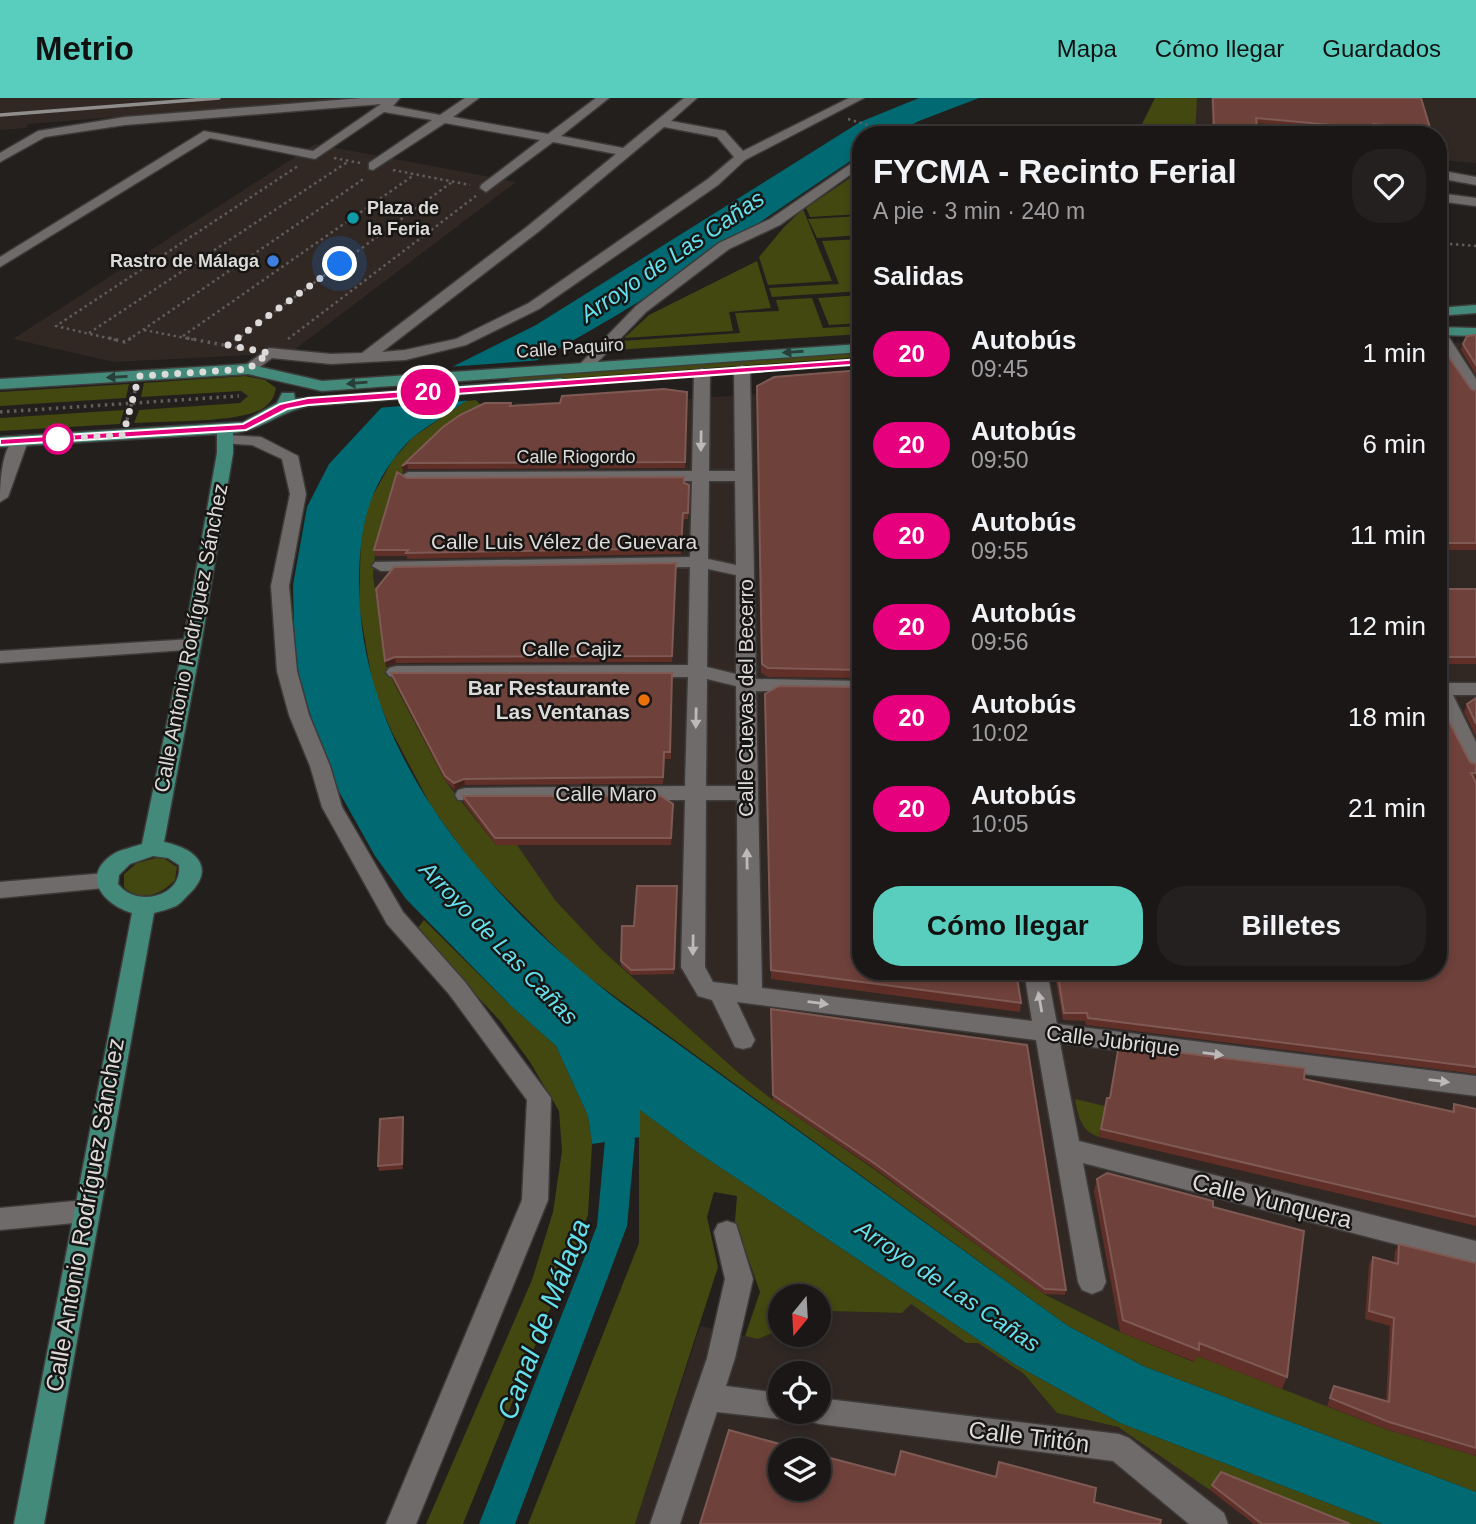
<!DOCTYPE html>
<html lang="es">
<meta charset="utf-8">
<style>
body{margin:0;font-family:Arial,sans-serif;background:#23201f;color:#f1f3f6;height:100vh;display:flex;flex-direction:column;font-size:26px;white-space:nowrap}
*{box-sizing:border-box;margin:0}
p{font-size:23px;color:#9f9fa1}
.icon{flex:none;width:38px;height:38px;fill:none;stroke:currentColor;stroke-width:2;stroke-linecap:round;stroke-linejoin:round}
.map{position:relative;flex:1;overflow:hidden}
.drawer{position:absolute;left:852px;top:28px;width:595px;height:854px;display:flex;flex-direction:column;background:#1a1716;border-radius:28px;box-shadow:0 4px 10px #0003,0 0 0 2px #383635}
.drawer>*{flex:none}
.badge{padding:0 14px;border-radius:23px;font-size:24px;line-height:46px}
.needle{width:46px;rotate:198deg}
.buttons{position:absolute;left:768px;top:1186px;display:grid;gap:14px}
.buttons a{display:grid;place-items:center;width:63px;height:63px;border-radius:50%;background:#1a1716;box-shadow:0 4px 10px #0003,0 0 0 2px #383635;font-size:35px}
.you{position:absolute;width:35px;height:35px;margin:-18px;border:5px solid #fff;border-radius:50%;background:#1a73e8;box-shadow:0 0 0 10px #1a73e833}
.map>.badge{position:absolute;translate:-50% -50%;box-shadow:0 0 0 4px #fff}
h2{padding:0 21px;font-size:26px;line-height:63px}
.round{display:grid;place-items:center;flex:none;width:74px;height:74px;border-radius:28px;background:#23201f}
.summary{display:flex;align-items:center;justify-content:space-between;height:119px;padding:0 21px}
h1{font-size:33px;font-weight:800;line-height:52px}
.button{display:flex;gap:14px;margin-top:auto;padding:14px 21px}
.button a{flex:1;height:80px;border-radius:28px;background:#59cebe;color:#111;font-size:28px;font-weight:800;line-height:80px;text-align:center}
.button a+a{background:#23201f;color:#f1f3f6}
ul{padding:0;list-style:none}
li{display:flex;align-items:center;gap:21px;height:91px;padding:0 21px}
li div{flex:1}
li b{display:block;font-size:26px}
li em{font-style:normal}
li .badge{min-width:77px;font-weight:700;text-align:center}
header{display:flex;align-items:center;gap:42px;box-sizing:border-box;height:98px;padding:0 35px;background:#59cebe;color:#111}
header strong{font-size:33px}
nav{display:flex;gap:38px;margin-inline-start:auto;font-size:24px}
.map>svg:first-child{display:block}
</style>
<header>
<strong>Metrio</strong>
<nav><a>Mapa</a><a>Cómo llegar</a><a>Guardados</a></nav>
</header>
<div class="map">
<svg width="1476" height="1426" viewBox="0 0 1476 1426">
<rect width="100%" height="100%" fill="#221f1d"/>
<!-- built -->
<path fill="#312824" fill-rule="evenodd" d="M0,0H348L28,26L26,30L0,32Z
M1155,0H1476V65L1439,62L1438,37H1137Z
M315,46L516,84L290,255L114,264L13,241Z
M1476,243V1358L1385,1331L1195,1264L1120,1234L1044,1196L874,1071L773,1002L741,977L602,852L555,802L496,747L446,684L385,563L373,477L375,458L394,387L404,373L511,311L514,305L687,301L756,296L764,291L861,279V873H1438L1439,246Z
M911,1206L966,1245H978L1024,1276L1057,1315L1117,1329L1143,1344L1336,1426H635L700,1228L758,1241L780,1232V1237H819V1216L826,1213L902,1215ZM780,1276H819V1314H780ZM780,1353H819V1391H780Z"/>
<!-- green -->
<path fill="#424810" d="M1155,0H1197L1195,36L1139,32Z
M861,79V116L810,119L806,110L850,80Z
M803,111L832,183L768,187L759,159L784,129Z
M861,118V137L817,140L808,121Z
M861,141V193L772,199L769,190L839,186L822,143Z
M757,163L771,210L729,214L733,233L624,240L649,217Z
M861,197V225L829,227L818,200Z
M812,200L823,230L861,228V236L615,252L621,243L740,235L735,215L779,213L776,202Z
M861,254V259L505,285L509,280Z
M245,278L265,282L276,290C274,299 272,303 265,309C244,325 164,323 134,325L139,312L240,305L248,298L241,293L141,299L144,285Z
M129,286L126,300L0,308V294Z
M476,302L485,311L404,373L394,387L375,458L373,477L385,563L394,585L446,684L496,747H517L555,802L602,852L741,977L773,1002L874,1071L1044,1196L1120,1234L1194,1264L1195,1257L1385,1331L1476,1358V1394L1143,1268L1068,1228L577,871L475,769L431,708L392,634L374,593L359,508L361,437L368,406L392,363L413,339L466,303Z
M124,312L120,326L0,333V320Z
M156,760L165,761L177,769L175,782C162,797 139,805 124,789V776L137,765Z
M424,822L510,907L556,948L588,1018L592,1046L588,1117L463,1426H426L532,1182L553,1114L562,1053L559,1013L530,964L501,924L416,832Z
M1075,1001L1105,1008L1099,1039C1081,1033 1078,1018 1075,1001Z
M639,1011L691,1050L1016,1267L1120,1325L1382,1426H1336L1210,1392L1118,1329L1057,1315L1024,1276L978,1245H966L911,1206L902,1215L826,1213L819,1216V1199H780V1232L758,1241L745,1238L760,1194L735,1123L737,1098L714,1094L707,1119L718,1169L635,1426H528L639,1145Z"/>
<!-- water -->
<path fill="#006971" d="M919,0H979L919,23L892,37H861V56C770,116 681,181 586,235C539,262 490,286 445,317C432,326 417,334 406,346C369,387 360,426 359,480C357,658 491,805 624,907L1068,1228L1143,1268L1476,1394V1426H1382L1120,1325L1016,1267L691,1050L640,1012V1039L592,1046L588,1018L556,948L510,907L406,801L375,758L328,674L297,573L294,528L293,487L307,409L329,366L382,309L454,268L536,227L860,24Z"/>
<!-- pier -->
<path fill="#221f1d" d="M544,262L473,302L377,310L446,269Z"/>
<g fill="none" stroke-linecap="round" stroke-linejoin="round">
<!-- canal -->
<path fill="#006971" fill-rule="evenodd" d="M613,999L623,1003L635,1042L627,1128L515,1426H479L597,1128L605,1042L598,1011L603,1003Z"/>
<defs>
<path id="minor" d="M362,0H400L393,8L440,17L465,0H479L453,19L548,36L596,0H609L561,38L623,50L684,0H697L671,23L725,33L743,53L849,0H864L745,62L718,87L539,211L466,247L405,262L331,266L272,260L253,274H243L240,271L269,250L331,256L362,255L528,128L616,56L553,44L486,94L480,90L481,87L540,42L445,25L373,72L369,71V65L432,22L384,14L315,61L210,40L0,169V159L204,33L313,53L381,6L125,27L45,39L0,64V55L38,33L125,19ZM664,29L717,39L734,59L708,81L529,205L456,241L405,252L382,254L538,134Z
M1138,32L1144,37H1110L1116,33Z
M861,59V69L780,127L729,151L646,214L590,272H580L577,269L580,266L636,208L719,145L770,121Z
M1438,72L1476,79V87L1438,80Z
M1438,95L1476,100V108L1438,103Z
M1438,229L1443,230L1476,281V298L1471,296L1438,246Z
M742,267L750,272L756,581L861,583V595L756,593L762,890L1032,923L1024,873H1047L1057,926L1476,978V998L1060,945L1079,1043L1476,1143V1167L1083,1065L1106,1184L1102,1192L1092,1196L1082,1192L1078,1184L1036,942L737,904L755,942L751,949L743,951L735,949L712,902L698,898L681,869L685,702H458L455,697L458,692L465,690L685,688L688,579L396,580L389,578L386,574L389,570L396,568L688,567L690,469L381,473L372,468L375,464L690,459L692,383L408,384L400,379L408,374L692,373L694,275L702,270L710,275L709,373H735L734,272ZM709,383H735L736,467L708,461ZM708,471L736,477V576L707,569ZM707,581L736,588L737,688H706ZM706,702H737L738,887L713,884L705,869Z
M225,337L261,339L298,358L306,396L289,488L297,573L309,617L330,668L342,709L403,814L465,884L551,1000L548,1102L416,1426H386L522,1102L527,1002L449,896L387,826L322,709L310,668L289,617L277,573L271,488L290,396L282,361L252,347L219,345L217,342L219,339Z
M20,338L28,343L8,399L0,404C0,388 1,343 20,338Z
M192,541L201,547L199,551L0,565V553Z
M1438,580L1447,585H1476V597H1453L1476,644V672L1469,670L1466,665L1438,607Z
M106,775L114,777L117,783L114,789L0,800V784Z
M85,1102L94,1105L98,1113L94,1121L85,1124L0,1132V1110Z
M727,1123L736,1126L753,1181L735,1260L726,1288L780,1295V1314H792L780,1321L717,1314L680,1426H650L707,1260L725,1181L714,1134L718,1126Z
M819,1300L1119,1336L1129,1340L1224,1415L1228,1426H1189L1113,1363L819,1326L809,1323L805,1314H819Z"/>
<path id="major" d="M1476,207V215L1438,218V210Z
M1438,229L1476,230V238L1438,237Z
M861,246V254L322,293L248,276L0,291V281L248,266L322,283Z
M561,280L566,282L569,285L566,288L308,308C281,313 260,333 233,335V355L201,547L164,744C194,750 218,769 188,797C185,800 180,806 176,808C169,811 161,813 154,815L44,1426H14L132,815C101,806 80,776 115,755C123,751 134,749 142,746L183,547L217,355V336L0,349V339L243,324L277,305L282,295H294L295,301ZM153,758L168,760L179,767C183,799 136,810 118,786L119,777L130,766Z"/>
</defs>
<!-- minor casing -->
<use href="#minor" stroke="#3d3b3a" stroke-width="3"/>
<!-- major casing -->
<use href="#major" stroke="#3d3b3a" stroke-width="3"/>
<!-- path-far1 -->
<path stroke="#605d5b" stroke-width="2.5" stroke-dasharray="2.5 3.5" stroke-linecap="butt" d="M848,21L901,37
M334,60L360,65
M393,72L470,87
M1438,145L1476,148
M144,232L196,242
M89,235L349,63
M183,238L414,77
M288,241L476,98
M116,242L56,228L298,68
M128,242L365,80
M236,242L452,84"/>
<!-- path -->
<path stroke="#605d5b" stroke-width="3.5" stroke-dasharray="2.5 4.5" stroke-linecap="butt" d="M109,240L125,244L131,240
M187,240L249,252
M229,247L238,240
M0,314L239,298
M127,322L135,293"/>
<!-- minor -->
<use href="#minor" fill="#6f6b6a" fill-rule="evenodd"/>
<!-- major -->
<use href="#major" fill="#448a7a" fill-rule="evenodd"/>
<!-- rail -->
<path stroke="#908e8d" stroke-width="3.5" d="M0,17L219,0"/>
</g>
<!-- wall -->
<path fill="#602f27" d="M1211,0H1421L1430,30L1429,35L1374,31L1373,36L1257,25L1258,37H1213Z
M1476,237V277L1461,252L1463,246Z
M1438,243L1471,291L1476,293V452H1438Z
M861,272V580L768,579L761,575L757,288Z
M687,294L685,370L408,371L403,374L402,368L511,308L560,305Z
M407,380L684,385L689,387L688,421H683L681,456L407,461V458H375L374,452Z
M676,472L672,564L396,565L386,569L376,491Z
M1438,491H1476V566H1447L1441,556L1438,558Z
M391,575H672L671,661H665L663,686L465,687L455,692L446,684L393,582Z
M765,596L1021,905L1020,914L771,881Z
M1476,600V639L1464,614L1467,606Z
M1470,664L1476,666V682H1475L1476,685V976L1086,927L1085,923L1063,922L1054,873H1438Z
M463,698L673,706L671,747H496L464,705Z
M677,793L674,876L631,877L621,868V863L634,828Z
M771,911L1066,1192L1065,1197L1044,1196L874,1070L773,1002Z
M1304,981L1451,1013L1454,1006L1476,1011V1128L1099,1039L1107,1000Z
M403,1019L404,1024L403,1071L379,1073L378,1068Z
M1097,1081L1213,1109L1287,1279L1282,1291L1197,1258L1195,1264L1120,1234L1094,1093Z
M1399,1146L1476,1165V1358L1385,1331L1327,1308L1334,1288L1386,1303L1390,1228L1365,1221L1369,1167L1373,1159L1394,1165L1395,1153Z
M1212,1387L1350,1426H1254L1210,1392Z"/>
<!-- shaded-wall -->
<path fill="#42211b" d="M407,365L408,371L403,374L402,368Z
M1444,548L1441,556L1438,558V553Z
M395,559L396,565L386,569L385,563Z
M464,681L465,687L455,692L454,685Z
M403,1019L404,1024L403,1071L402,1066Z"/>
<!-- building -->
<path fill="#6e413b" stroke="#7f5a54" stroke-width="2" d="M1213,0H1421L1430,30L1373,26L1374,31L1256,20L1258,37L1214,34Z
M1476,237V267L1463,246L1467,238Z
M1438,243L1471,291L1476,293V445H1438Z
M861,272V572L768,570L762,566L757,288L774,279Z
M664,291L687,294L685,364L407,365L402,368L443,329L460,317L485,305H511L510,308L560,305L562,298Z
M397,374L407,380L684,379V385L689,387L688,415H683L681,450L406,455L408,452H374Z
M676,465L672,558L395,559L385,563L376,491L394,469Z
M1438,491H1476V559H1449L1444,548L1438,553Z
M391,575H672L670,654H664L663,679L464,681L454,685L445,678Z
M779,588L861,589V873H1016L1021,905L771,872L765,596Z
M1476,600V626L1467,606Z
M1439,604L1470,664L1476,666V675H1471L1476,685V969L1088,920L1087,915H1064L1057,873H1438Z
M463,698H661L673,706L671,740H495Z
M637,788H677L674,871L631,872L621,863L622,828H634Z
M771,911L1027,947L1066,1192L1045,1191L874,1065L773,997Z
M1119,947L1305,970L1304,981L1454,1014V1006L1476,1011V1119L1101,1031L1107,1000H1110Z
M403,1019L402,1066L378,1068L380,1021Z
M1107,1075L1213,1103V1109L1304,1133L1287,1279L1199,1245V1252L1123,1222L1097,1081Z
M1399,1146L1476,1165V1350L1389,1324L1330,1300L1334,1288L1389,1304L1394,1220L1369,1213L1373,1159L1398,1166Z
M729,1332L805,1353H780V1391H819V1357L895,1377L901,1353L996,1379L999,1364L1096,1390L1094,1404L1161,1422L1160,1426H700Z
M1221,1374L1350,1426H1262L1212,1387Z"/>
<!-- one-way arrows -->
<defs><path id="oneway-solid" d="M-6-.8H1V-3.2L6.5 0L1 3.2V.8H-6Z" transform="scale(1.75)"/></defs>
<g fill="#273f38">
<use href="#oneway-solid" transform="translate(793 254) rotate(176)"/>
<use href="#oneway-solid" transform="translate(117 279) rotate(177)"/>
<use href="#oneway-solid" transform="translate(357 285) rotate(175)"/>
</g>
<g fill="#bcb9b8">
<use href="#oneway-solid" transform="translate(701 343) rotate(91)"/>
<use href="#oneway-solid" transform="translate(696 620) rotate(91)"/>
<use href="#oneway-solid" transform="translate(747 761) rotate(-91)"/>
<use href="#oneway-solid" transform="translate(693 847) rotate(91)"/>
<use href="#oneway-solid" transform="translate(1040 904) rotate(-100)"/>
<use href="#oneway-solid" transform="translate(818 905) rotate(7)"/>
<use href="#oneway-solid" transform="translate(1213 956) rotate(7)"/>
<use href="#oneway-solid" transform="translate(1439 983) rotate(7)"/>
</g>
<!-- line -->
<path fill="#e6007e" stroke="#fff" stroke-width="2" d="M861,261L866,264L864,266L308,307L287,311L246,332L0,347V341L243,326L280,306L308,300Z"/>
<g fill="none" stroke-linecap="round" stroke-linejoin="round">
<!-- walk -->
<path stroke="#dddbda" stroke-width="7" stroke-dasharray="0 12.6" d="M58,341H46L123,337L139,278L248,271L269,255L228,247L340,166"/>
</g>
<!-- markers -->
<circle fill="#0f9aa8" stroke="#181614" stroke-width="2.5" cx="353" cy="120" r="7"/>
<circle fill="#3f7fe0" stroke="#181614" stroke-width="2.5" cx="273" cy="163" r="7"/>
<circle fill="#fff" stroke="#e6007e" stroke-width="3.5" cx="58" cy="341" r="14"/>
<circle fill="#e8710a" stroke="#181614" stroke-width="2.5" cx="644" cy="602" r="7"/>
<g text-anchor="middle" stroke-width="5" stroke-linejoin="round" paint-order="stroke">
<!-- far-poi labels -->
<g font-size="18" font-weight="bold" fill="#dddbda" stroke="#181614" text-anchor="start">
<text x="367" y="116">Plaza de<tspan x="367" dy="21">la Feria</tspan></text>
<text x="259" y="169" text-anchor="end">Rastro de Málaga</text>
</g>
<!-- far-street labels -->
<g font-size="18" fill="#dddbda" stroke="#181614">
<text transform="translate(570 250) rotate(-4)" y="6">Calle Paquiro</text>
<text x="576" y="365">Calle Riogordo</text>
</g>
<!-- street labels -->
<g font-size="21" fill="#dddbda" stroke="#181614">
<text x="564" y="451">Calle Luis Vélez de Guevara</text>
<text transform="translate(191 540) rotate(-79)" y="7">Calle Antonio Rodríguez Sánchez</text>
<text x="572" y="558">Calle Cajiz</text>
<text transform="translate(746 600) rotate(-90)" y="7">Calle Cuevas del Becerro</text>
<text x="606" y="703">Calle Maro</text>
<text transform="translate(1113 943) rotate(7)" y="7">Calle Jubrique</text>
</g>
<!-- poi labels -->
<g font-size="21" font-weight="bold" fill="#dddbda" stroke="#181614" text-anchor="end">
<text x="630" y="597">Bar Restaurante<tspan x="630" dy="24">Las Ventanas</tspan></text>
</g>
<!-- water labels -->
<g font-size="23" font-style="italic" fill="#65e1ed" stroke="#181614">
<text transform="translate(672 158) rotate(-34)" y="8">Arroyo de Las Cañas</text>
<text transform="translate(499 845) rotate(46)" y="8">Arroyo de Las Cañas</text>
<text transform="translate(948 1188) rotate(34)" y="8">Arroyo de Las Cañas</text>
</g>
<!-- near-street labels -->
<g font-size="24" fill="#dddbda" stroke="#181614">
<text transform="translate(1272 1103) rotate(14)" y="8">Calle Yunquera</text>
<text transform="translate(85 1117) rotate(-80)" y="8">Calle Antonio Rodríguez Sánchez</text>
<text transform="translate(1029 1339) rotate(7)" y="8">Calle Tritón</text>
</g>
<!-- near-water labels -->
<g font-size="28" font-style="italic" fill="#65e1ed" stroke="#181614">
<text transform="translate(543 1221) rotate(-69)" y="10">Canal de Málaga</text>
</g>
</g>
</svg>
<div class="buttons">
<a><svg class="needle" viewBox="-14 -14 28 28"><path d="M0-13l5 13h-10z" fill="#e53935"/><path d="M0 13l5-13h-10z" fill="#9f9fa1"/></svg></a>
<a><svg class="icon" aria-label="locate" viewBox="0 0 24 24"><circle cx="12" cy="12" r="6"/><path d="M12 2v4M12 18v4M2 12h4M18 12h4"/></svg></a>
<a><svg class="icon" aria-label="layers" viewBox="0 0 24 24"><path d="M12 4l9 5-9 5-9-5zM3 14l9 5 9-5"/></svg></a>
</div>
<div class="you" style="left:340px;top:166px"></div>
<b class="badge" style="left:428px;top:294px;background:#e6007e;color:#fff">20</b>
<section class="drawer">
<div class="summary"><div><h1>FYCMA - Recinto Ferial</h1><p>A pie · 3 min · 240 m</p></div><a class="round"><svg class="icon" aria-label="heart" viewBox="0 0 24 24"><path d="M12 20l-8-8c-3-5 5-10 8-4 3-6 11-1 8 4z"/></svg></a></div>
<h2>Salidas</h2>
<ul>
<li><span class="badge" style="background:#e6007e;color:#fff">20</span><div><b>Autobús</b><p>09:45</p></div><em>1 min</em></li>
<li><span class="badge" style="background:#e6007e;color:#fff">20</span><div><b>Autobús</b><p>09:50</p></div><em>6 min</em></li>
<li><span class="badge" style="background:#e6007e;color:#fff">20</span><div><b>Autobús</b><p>09:55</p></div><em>11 min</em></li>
<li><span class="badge" style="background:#e6007e;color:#fff">20</span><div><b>Autobús</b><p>09:56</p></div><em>12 min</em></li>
<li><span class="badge" style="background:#e6007e;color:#fff">20</span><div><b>Autobús</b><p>10:02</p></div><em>18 min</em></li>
<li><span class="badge" style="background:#e6007e;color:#fff">20</span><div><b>Autobús</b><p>10:05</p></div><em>21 min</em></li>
</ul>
<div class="button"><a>Cómo llegar</a><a>Billetes</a></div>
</section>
</div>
